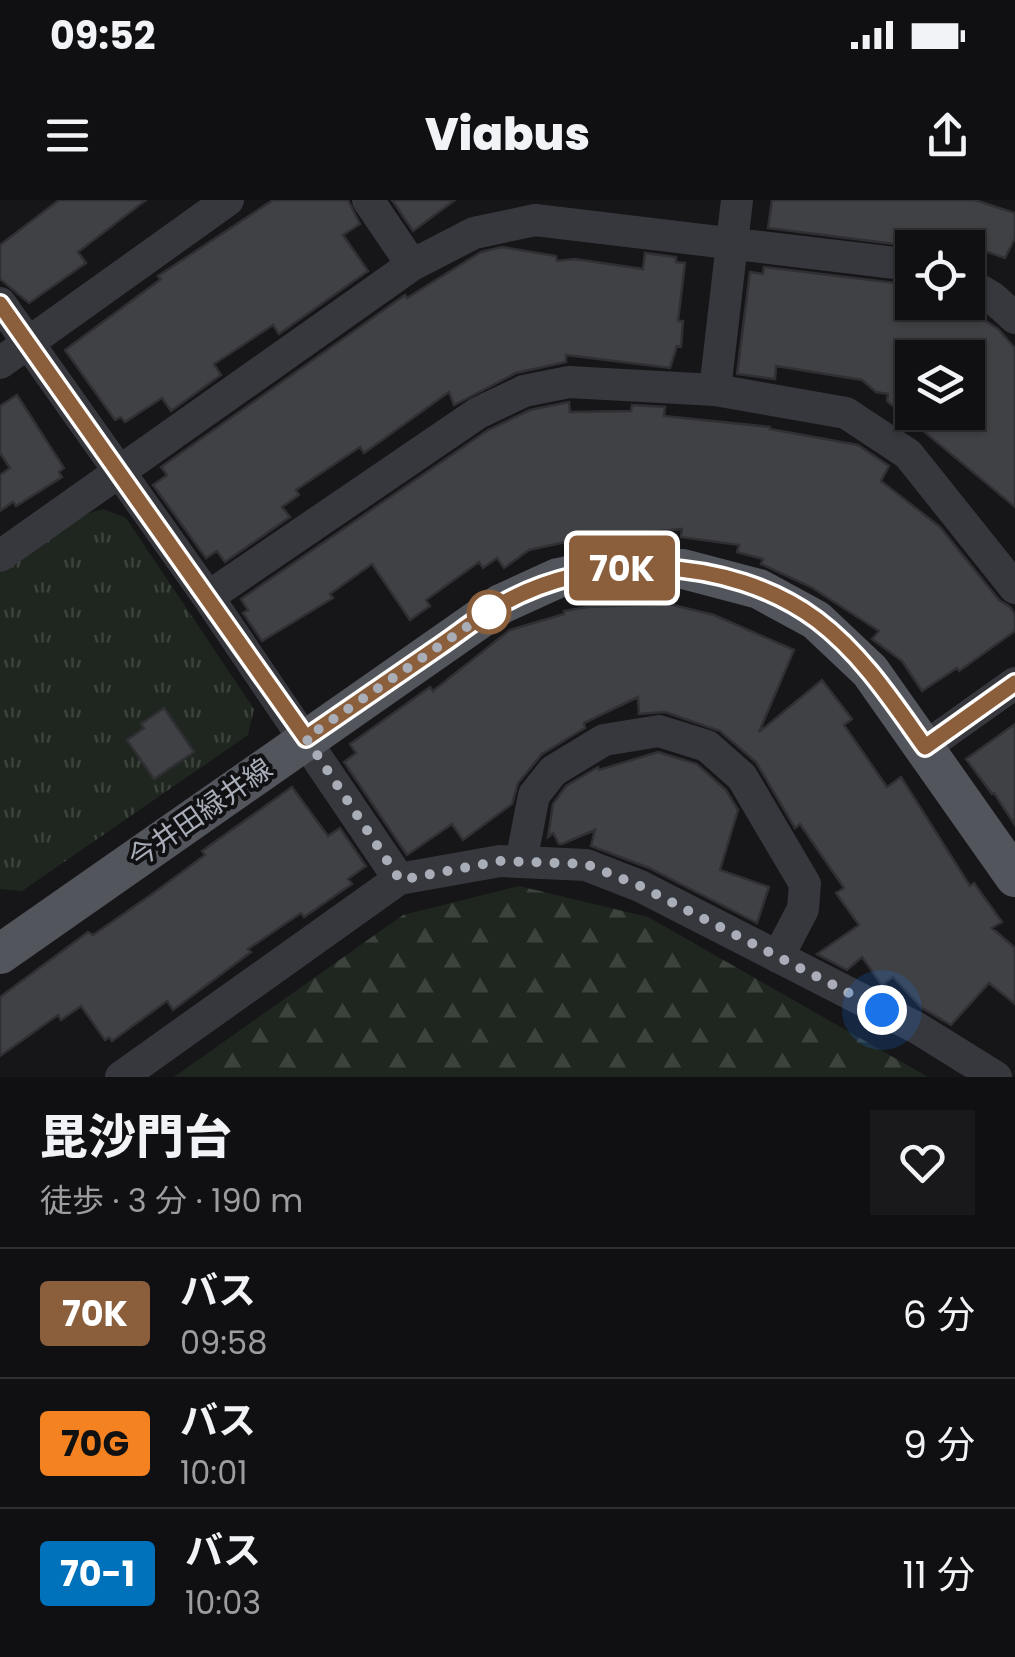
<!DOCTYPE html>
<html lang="ja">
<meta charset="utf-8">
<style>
body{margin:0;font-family:Poppins,"Noto Sans JP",sans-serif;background:#19191b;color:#f1f3f6;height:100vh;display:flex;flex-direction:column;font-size:38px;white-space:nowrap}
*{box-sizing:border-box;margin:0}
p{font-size:32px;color:#9c9d9f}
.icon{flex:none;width:55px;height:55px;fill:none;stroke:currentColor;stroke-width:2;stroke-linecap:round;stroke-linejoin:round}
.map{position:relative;height:877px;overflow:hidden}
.panel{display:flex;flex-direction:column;background:#101012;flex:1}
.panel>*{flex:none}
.badge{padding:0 20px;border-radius:8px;font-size:35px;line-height:65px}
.fabs{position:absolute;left:895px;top:30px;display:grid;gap:20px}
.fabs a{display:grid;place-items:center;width:90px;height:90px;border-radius:0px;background:#101012;box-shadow:0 2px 8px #0004,0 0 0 2px #303032;font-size:50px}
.you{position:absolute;width:50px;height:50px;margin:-25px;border:8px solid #fff;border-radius:50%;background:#1a73e8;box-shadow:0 0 0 15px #1a73e833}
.map>.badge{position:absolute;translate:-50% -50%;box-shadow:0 0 0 5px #fff}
.round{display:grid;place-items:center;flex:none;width:105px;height:105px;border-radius:0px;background:#19191b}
.overview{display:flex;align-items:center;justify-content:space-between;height:170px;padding:0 40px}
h1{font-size:48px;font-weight:800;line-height:75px}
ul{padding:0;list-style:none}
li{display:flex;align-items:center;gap:30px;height:130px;padding:0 40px;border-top:2px solid #303032}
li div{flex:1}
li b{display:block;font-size:38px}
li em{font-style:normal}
li .badge{min-width:110px;font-weight:700;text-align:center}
.status{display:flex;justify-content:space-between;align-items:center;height:70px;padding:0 50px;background:#101012;direction:ltr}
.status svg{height:28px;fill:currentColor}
header{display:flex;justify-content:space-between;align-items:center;height:130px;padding:0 40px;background:#101012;font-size:45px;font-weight:800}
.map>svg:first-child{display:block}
</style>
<div class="status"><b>09:52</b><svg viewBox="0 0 49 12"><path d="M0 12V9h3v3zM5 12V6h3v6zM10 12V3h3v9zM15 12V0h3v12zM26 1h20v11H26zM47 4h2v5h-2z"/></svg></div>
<header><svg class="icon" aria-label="menu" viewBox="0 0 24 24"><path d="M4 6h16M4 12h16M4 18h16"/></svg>Viabus<svg class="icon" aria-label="share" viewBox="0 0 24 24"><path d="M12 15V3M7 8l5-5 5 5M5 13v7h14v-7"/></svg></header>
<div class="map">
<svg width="1015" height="877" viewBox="0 0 1015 877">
<defs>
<pattern id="forest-firs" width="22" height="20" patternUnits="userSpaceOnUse" patternTransform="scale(2.5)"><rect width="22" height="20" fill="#1e261f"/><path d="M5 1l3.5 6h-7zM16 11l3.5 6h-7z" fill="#3c433d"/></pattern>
<pattern id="park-tufts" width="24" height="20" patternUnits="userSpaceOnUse" patternTransform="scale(2.5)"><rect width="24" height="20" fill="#1e261f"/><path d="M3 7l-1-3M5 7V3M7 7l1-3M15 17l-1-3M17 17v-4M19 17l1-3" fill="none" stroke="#3c433d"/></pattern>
</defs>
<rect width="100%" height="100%" fill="#161618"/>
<!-- forest -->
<path fill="url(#forest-firs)" d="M519,686L648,717L928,877H174L403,715Z"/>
<!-- park -->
<path fill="url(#park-tufts)" d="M103,309L126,318L254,509L248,535L22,691L0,689V370L79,316Z"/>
<!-- building -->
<path fill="#404145" stroke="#303034" stroke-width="2.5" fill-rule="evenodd" d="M59,0H146L78,52L86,63L29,103L0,79V45Z
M273,0H348L360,24L343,35L368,71L279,134L273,125L214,164L221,175L171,211L162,198L125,222L121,217L115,220L65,150L161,79L158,76Z
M392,0H455L413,31Z
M772,0H975L1015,13V38L1005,58L952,40L921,34L918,47L768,28Z
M502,47L556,56L557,61L575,59L643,69L645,53L676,57V62L685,63L678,121H683L681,147L677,146L670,168L566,155V162L516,173L454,205L449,192L364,253L360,247L296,290L299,295L282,307L290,317L225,362L217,351L206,358L153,285L167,275L161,267L405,95L407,98L481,52Z
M764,67L912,85V102H957L998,129L1015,148V307L887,201L888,194L876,192L862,180L776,166L775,179L737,174L750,72L763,74ZM912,158H968V212H912Z
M17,195L64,268L59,272L62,277L16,306L13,302L0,311V275L10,268L0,253V206Z
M569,202L570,212L631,211L632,205L665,207L664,216L770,227V229L858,245L889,266L881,281L940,327L999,400L1010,407L1015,414V431L959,471L957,468L922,491L902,461L872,439L879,431L811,387L761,364L763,359L737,352L739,345L681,337L682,329L613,336L612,332L529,350L504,368L497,358L483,368L479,362L426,400L430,406L410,420L372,364L330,394L333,398L262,441L243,413L248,410L241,399L488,230L530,210Z
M669,404L714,415L794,450L759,532L822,480L852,519L844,525L887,587L901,577L970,686L974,683L1002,722L992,728L1015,748V804L989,783L951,825L922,808L893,777L882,785L862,757L847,770L817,754L859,725L836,693L844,688L800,624L795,628L756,562L720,531L665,512L639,514L638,497L584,523L585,528L542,554L518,583L512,604L463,640L452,624L407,655L344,562L356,553L350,544L430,487L433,491L510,430L564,414V411L588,407Z
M164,508L194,552L154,579L127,540L144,528L141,524Z
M1015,524V625L994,593L992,594L966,559Z
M658,552L697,564L726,590L738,610L720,670L769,687L757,723L649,668L591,646L595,630L562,644H559L553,633L548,637L553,604L566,586L598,567L599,570Z
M292,587L328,636L340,628L366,666L348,679L352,684L304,717L301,713L248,749L251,752L173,810L167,801L112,841L109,837L105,840L81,806L61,820L58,815L0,856V797L88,732L93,735L155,692L205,655L202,651Z"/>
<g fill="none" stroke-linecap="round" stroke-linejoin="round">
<!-- minor -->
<path stroke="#37383d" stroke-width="32" d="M368,0L412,65
M968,83L993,98L1015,118
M0,103L208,397L399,679
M0,163L228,0
M715,190L737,0
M0,356L412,65L474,33L535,20L912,65
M208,397L478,213L524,191L569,182L715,190L846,213L908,254L1015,388
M925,547L1015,483
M521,662L534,595L553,571L604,540L659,531L707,546L742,577L805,684L803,709L778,757
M121,877L399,679L500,661L586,665L640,686L917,828L996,877"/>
<!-- major -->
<path stroke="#53555c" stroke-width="40" d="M0,754L501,404L558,378L607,368L683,369L759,389L816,420L870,471L1015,677"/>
</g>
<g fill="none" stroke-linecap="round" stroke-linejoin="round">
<defs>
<path id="line" d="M0,104L306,538C349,508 393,478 437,448C458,434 478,417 500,405C593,351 729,355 817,420C862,454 893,502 925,547L1015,483"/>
</defs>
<!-- line casing -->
<use href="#line" stroke="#fff" stroke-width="22"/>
<!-- line -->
<use href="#line" stroke="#8b5e3c" stroke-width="15"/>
<!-- walk -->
<path stroke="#a8adb8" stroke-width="10" stroke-dasharray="0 18" d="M489,412L500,404L306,538L400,680L500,661L586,664L640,686L882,810"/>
</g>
<!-- markers -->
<circle fill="#fff" stroke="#8b5e3c" stroke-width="5" cx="489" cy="412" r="20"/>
<g text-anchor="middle" stroke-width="8" stroke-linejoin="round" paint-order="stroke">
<!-- street labels -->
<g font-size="28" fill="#a8adb8" stroke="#111113">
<text transform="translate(200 613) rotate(-35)" y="10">今井田緑井線</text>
</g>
</g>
</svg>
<div class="fabs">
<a><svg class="icon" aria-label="locate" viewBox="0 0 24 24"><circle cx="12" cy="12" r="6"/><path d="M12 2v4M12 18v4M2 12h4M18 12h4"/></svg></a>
<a><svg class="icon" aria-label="layers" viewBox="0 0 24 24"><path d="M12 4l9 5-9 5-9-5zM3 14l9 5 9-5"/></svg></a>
</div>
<div class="you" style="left:882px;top:810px"></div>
<b class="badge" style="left:622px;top:368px;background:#8b5e3c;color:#fff">70K</b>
</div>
<section class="panel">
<div class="overview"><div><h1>毘沙門台</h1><p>徒歩 · 3 分 · 190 m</p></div><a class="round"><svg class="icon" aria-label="heart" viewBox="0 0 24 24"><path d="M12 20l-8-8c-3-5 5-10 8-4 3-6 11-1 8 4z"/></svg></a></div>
<ul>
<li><span class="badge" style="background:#8b5e3c;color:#fff">70K</span><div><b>バス</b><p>09:58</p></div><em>6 分</em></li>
<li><span class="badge" style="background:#f58220;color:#111">70G</span><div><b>バス</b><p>10:01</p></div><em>9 分</em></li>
<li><span class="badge" style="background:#0072bc;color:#fff">70-1</span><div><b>バス</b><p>10:03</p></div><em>11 分</em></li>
</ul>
</section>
